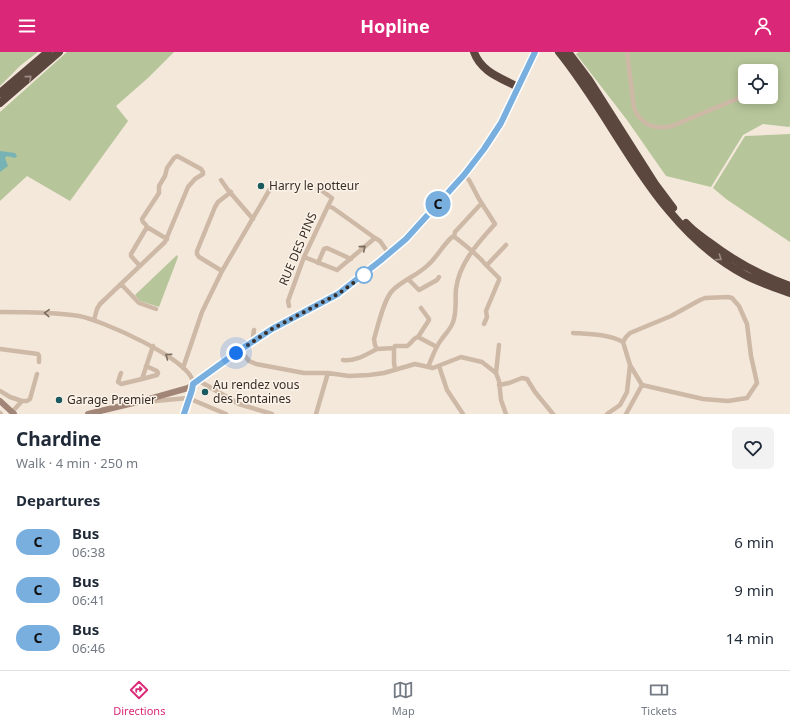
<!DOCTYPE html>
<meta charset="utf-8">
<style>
body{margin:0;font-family:"Noto Sans",sans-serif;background:#f2f2f3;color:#1f2937;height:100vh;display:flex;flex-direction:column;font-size:15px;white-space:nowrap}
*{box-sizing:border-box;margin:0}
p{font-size:13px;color:#747a83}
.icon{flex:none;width:22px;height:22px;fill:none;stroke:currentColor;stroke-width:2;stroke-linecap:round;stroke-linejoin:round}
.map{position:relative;height:362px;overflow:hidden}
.drawer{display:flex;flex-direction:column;background:#fff;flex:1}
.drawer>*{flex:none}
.badge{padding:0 8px;border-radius:13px;font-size:14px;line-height:26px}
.controls{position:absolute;left:738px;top:12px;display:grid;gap:8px}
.controls a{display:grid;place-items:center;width:40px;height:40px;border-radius:6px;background:#fff;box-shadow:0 2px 10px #0003;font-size:20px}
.you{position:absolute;width:20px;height:20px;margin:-10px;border:3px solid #fff;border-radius:50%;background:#1a73e8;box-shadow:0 0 0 6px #1a73e833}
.map>.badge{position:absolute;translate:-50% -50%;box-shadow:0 0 0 2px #fff}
h2{padding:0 16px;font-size:15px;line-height:36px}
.round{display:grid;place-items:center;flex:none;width:42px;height:42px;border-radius:6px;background:#f2f2f3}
.summary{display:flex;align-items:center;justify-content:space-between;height:68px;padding:0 16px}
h1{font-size:19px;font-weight:700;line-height:30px}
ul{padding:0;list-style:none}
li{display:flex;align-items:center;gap:12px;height:48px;padding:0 16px}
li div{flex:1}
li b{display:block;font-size:15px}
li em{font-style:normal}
li .badge{min-width:44px;font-weight:700;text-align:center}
header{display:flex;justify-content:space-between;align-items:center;height:52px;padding:0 16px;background:#db2777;color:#fff;font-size:18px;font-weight:700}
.dock{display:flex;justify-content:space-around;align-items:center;height:56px;border-top:1px solid #e0e1e3;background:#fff;font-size:11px;color:#747a83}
.dock a{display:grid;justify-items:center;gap:2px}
.dock .active{color:#db2777}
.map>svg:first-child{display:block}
</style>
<header><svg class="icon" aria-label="menu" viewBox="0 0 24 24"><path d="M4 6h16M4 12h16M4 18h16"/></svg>Hopline<svg class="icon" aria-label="person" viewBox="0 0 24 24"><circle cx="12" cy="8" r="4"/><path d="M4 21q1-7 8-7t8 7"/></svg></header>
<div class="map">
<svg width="790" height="362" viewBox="0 0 790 362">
<rect width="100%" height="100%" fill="#f4e8db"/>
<!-- green -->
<path fill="#b6c59a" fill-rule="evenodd" d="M0,0H38L21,13L0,34Z
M67,0H174L148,26L116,54L128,69L70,149L27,124L0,149V60Z
M579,0H790V74L789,75L763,72L743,83L711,135L666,124L627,68L576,2ZM745,19H771V45H745Z
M790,82V190L726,147L713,136L745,84Z
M177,203L178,205L159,255L140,249L135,243Z"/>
<!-- water -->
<path fill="#77b2b4" d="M0,99L15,101L17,104L15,106L7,104L5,106L8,114L0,120Z"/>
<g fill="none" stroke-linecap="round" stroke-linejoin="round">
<!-- street -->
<path stroke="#ceb8a6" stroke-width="4.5" d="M627,0L634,56C641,73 655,78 672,74L744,44
M221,128L228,138L253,167
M318,136L332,146L328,154
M147,175L167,187
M454,185L455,180L479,154
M304,205L337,218L375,186
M318,211L324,197L327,196L351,207
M487,213L506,193
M222,219L199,205L197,202V199L215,155L218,150L231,140
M408,227L419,238L437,228L439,225
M121,232L139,251L156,257
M289,254L288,249L304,205L328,154L333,156L375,186L380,189L389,202
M0,260C26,260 53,260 79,264C101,268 190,307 193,330C194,339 187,353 184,362
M94,268L97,257L100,252L165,190L188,135L195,127L203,122V120L201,117L179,105L177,104L174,106L167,116L165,124L159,134V141L142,167L143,170L146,173L147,175L131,202V204L140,214
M254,278L253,285L254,289
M573,281C590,282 608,282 623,290
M418,285L429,268V267L421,256
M499,293L496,321L499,329L501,348L506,362
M437,295L418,285C413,286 411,292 407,294H395L394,296L377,297L375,293L374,287C378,274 384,246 393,238C403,228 418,223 428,213C437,205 443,193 452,185H454L456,186C465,193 479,204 485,212C490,217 494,221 499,226V228L486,259L487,265L484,272
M394,296V311L395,317
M0,297L38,302L39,304V310
M240,298L249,309L256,312L304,321H328L349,324L369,323L384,321L415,312L433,316L461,305L482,310L496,321
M343,308C355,310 367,302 377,297
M630,313L642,333
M439,314L447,338L463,362
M428,315C432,306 435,296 441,288C445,282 451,277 453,270C457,260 455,248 456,237C459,211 478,191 495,172L479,147L469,128L464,123
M183,316L202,260L222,219L270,137
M121,321L118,330L121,332L142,327L153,294
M142,327L157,323L158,321L157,319L146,314
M199,328L201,330L239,352L272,362
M499,333L509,331L522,326L527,327L535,340L553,362
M0,339L10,345L22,349
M154,346L155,349L188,346L226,362
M12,360L22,349H27L30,347L37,322
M0,361L1,362
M316,362L328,321
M607,362L620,353L627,340L630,313L623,290L626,285L630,281L671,264L700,248L705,246L728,245L732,246L739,254L747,272L751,304L757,331L747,346L728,349L703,347L642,333L626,362"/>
<!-- secondary -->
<path stroke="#a18677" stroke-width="6" d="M0,349L14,362
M88,362L142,349L188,336L240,298L272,277L338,242L351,233L406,187L464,123L485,97L501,71L535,0"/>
<!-- highway -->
<path stroke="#5b473e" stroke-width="8" d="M474,0C481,20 501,26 518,35
M559,0C620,75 655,175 745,223C758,230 776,236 790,241
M568,0L589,28L655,132L673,156
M0,41L48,0
M0,51L59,0
M686,171C692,178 701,184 709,190C734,209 761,224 790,234"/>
</g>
<!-- one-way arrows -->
<defs><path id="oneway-chevron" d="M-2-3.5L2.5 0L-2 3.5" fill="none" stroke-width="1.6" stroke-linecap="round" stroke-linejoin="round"/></defs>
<g stroke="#9b8b82">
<use href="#oneway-chevron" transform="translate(29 26) rotate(-41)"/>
<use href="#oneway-chevron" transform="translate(719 206) rotate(34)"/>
</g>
<g stroke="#7c6c60">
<use href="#oneway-chevron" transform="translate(363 196) rotate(-40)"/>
<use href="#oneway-chevron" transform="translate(47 261) rotate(-177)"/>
<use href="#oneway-chevron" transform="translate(168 304) rotate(-143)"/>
</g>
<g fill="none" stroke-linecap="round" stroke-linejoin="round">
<defs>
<path id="line" d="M184,362L192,338L193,332L240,298L272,277L338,242L380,209L406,187L464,123L484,97L501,71L535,0"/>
</defs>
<!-- line casing -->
<use href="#line" stroke="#fff" stroke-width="9"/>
<!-- line -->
<use href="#line" stroke="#78afdf" stroke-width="6"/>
<!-- walk -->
<path stroke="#392d27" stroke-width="4" stroke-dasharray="0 7.2" d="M236,301L272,277L338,242L364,223"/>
</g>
<!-- markers -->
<g fill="#195a5e" stroke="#fbf2e8" stroke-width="1.5">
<circle cx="261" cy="134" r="4"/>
<circle cx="205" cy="340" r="4"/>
<circle cx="59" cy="348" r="4"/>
</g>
<circle fill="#fff" stroke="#78afdf" stroke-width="2" cx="364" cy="223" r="8"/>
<g text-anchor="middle" stroke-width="3" stroke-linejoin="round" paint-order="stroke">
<!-- poi labels -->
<g font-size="12" fill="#392d27" stroke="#fbf2e8" text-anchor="start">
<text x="269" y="138">Harry le potteur</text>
<text x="213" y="337">Au rendez vous<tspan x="213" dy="14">des Fontaines</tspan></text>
<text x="67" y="352">Garage Premier</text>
</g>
<!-- street labels -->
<g font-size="12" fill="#392d27" stroke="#fbf2e8">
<text transform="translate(298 197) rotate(-67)" y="4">RUE DES PINS</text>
</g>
</g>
</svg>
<div class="controls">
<a><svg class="icon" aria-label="locate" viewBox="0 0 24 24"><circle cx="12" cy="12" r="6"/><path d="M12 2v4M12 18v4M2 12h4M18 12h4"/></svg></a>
</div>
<div class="you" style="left:236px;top:301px"></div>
<b class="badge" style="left:438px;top:152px;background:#78afdf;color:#111">C</b>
</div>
<section class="drawer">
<div class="summary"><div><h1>Chardine</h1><p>Walk · 4 min · 250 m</p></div><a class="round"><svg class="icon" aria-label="heart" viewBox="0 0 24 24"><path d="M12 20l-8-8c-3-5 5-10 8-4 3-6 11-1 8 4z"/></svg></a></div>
<h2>Departures</h2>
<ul>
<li><span class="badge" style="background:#78afdf;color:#111">C</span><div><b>Bus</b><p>06:38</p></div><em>6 min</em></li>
<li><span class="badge" style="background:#78afdf;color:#111">C</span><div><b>Bus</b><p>06:41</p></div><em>9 min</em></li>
<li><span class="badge" style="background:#78afdf;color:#111">C</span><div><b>Bus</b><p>06:46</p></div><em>14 min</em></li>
</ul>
</section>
<nav class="dock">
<a class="active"><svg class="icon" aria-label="directions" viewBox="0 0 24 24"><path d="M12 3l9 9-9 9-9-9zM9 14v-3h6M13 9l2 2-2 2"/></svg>Directions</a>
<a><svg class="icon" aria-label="map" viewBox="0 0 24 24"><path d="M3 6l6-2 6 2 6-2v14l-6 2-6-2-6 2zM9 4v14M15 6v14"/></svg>Map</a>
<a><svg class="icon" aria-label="tickets" viewBox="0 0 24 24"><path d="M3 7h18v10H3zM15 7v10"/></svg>Tickets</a>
</nav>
